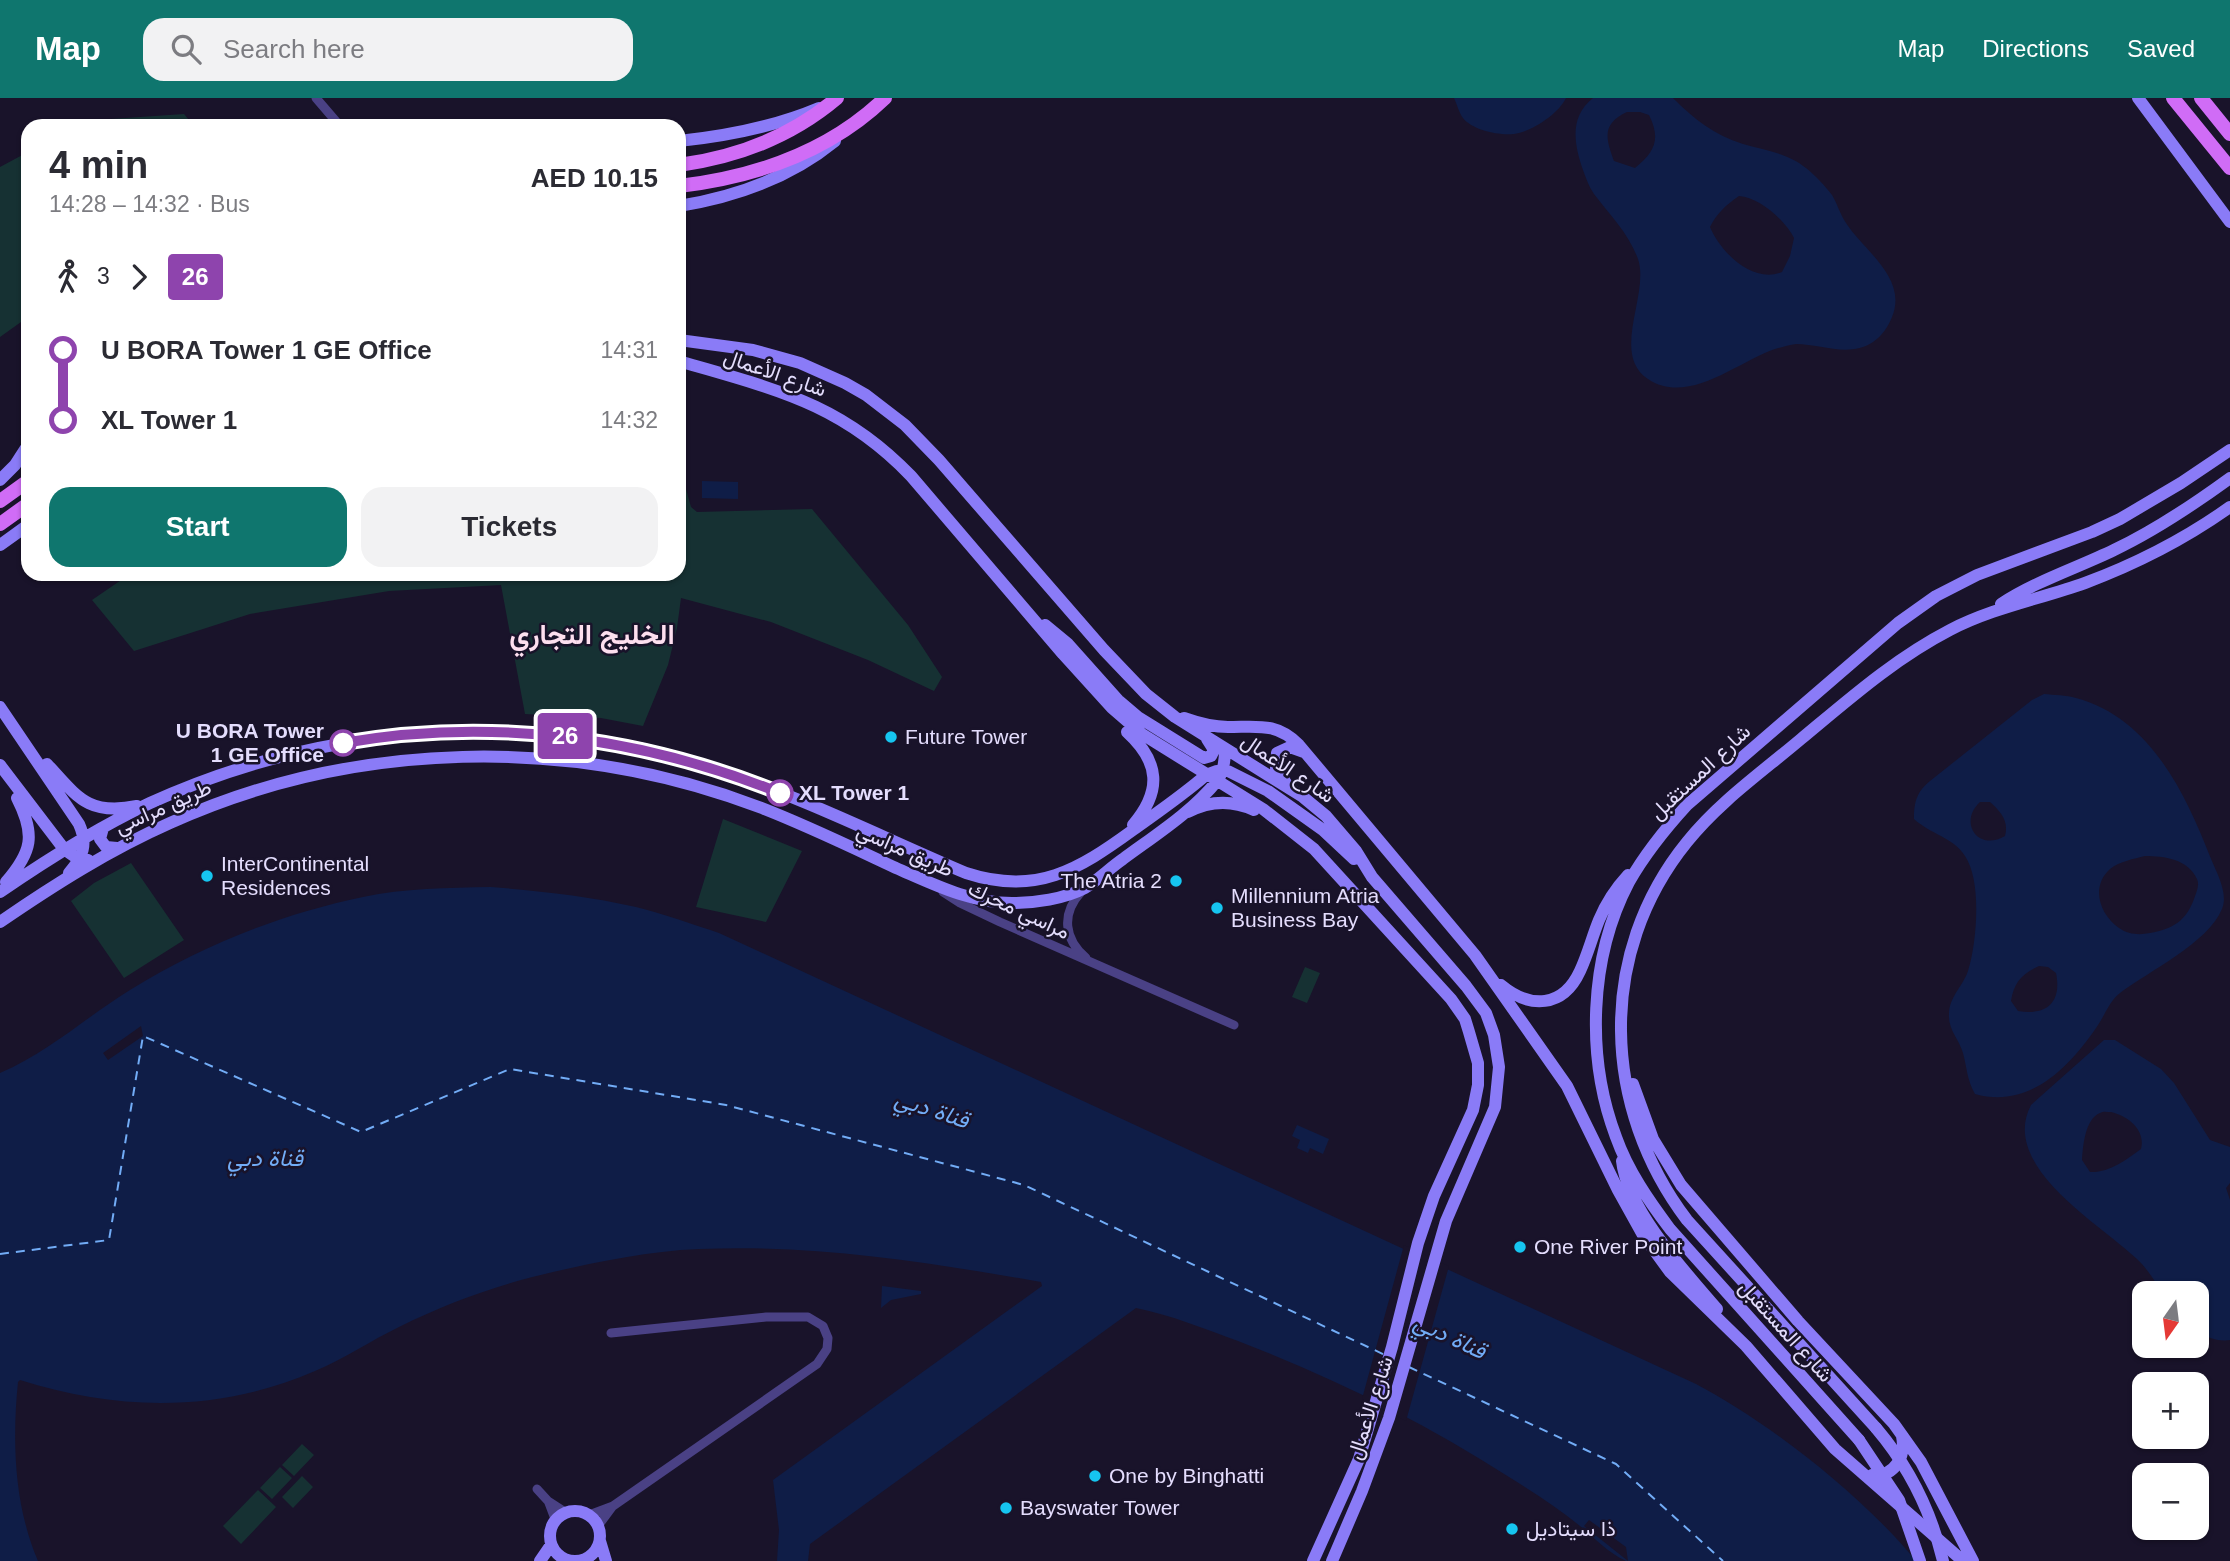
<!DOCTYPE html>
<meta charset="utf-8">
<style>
body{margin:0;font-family:Helvetica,Vazirmatn,sans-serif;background:#f2f2f3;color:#2b2b33;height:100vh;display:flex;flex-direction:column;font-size:26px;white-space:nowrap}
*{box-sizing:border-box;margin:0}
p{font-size:23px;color:#7c7c81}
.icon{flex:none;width:38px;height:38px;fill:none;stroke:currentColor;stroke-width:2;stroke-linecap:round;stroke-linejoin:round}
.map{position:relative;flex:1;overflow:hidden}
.side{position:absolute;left:21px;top:21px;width:665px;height:462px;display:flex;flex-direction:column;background:#fff;border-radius:21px;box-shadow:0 2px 5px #0004}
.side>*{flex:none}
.badge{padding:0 14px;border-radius:5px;font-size:24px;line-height:46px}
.needle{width:46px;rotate:194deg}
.fabs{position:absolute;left:2132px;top:1183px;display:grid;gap:14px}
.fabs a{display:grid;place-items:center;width:77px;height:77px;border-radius:14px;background:#fff;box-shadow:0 2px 5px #0004;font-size:35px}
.map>.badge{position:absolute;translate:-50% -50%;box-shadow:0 0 0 4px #fff}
.legs{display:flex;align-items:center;gap:10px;height:77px;padding:0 28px;font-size:23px}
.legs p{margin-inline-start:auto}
.summary{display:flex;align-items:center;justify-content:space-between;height:119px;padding:0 28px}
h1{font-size:38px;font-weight:800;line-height:52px}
.button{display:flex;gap:14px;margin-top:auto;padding:14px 28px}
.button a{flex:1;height:80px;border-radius:21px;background:#0f766e;color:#fff;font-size:28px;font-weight:800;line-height:80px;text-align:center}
.button a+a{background:#f2f2f3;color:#2b2b33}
ul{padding:0 28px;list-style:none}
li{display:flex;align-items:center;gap:24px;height:70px;font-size:26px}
li i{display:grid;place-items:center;width:10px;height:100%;margin:0 9px;background:currentColor}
li i::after{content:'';width:18px;height:18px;margin:-9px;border:5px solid;border-radius:50%;background:#fff}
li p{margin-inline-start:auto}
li:first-child i{background:linear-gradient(#0000 50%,currentColor 0)}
li:last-child i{background:linear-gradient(currentColor 50%,#0000 0)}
header{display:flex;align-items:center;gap:42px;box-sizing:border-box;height:98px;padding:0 35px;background:#0f766e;color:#fff}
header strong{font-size:33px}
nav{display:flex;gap:38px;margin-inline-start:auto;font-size:24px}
.search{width:490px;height:63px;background:#f2f2f3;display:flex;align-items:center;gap:18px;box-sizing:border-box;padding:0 24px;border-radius:21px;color:#7c7c81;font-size:26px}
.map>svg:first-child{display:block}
</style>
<header>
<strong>Map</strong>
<div class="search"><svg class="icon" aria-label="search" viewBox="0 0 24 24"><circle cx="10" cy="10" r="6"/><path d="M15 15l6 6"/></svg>Search here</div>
<nav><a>Map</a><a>Directions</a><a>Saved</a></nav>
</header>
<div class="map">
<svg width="2230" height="1463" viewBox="0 0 2230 1463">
<rect width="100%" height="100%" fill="#19132a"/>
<!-- green -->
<path fill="#163133" d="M184,16L194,28H89L111,21Z
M28,54V219L0,239V69Z
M679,366L691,409L697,414L812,411L908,527L942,579L934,593L868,562L771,524L681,500L677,530L668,567L643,628L601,620L525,616L501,487L389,493L250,516L134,553L92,502L130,476H679Z
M723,721L802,753L766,824L696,809Z
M131,765L184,842L124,880L71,803L94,785Z
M1305,869L1320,875L1307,905L1292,899Z
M302,1346L314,1357L294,1378L282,1367Z
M280,1369L292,1380L272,1401L260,1390Z
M302,1378L313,1389L293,1410L282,1399Z
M258,1392L276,1409L241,1446L223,1428Z"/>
<!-- water -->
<path fill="#0f1d47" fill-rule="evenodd" d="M1454,0H1566C1559,15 1535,31 1519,35C1504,39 1473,33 1463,20C1459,15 1457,6 1454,0Z
M1593,0H1673C1694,21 1714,37 1743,46C1764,52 1788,55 1806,70C1815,77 1825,88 1832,97C1837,105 1840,116 1846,125C1864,153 1908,180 1892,219C1888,229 1882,238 1873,244C1849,260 1821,246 1796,246C1789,247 1782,249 1775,251C1737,264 1688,308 1648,281C1610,256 1650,196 1638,161C1629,136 1610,117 1594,96C1589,89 1586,80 1583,72C1574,46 1569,19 1593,0ZM1627,14H1640L1649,17C1661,41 1655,54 1635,70L1614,63C1606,41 1601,26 1627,14ZM1739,98C1759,99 1786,123 1794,140L1790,158L1782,174C1753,186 1721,155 1710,129C1717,115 1726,107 1739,98Z
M702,383L738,384V401L702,400Z
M2044,596C2054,597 2066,597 2076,600C2148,619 2184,692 2209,756C2215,772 2229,794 2222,811C2208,845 2149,873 2120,895C2110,902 2104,919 2096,930C2068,971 2028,1011 1975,996C1967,982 1967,970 1963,955C1959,941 1948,932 1949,916C1949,899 1963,888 1968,873C1977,844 1982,783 1965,758C1953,739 1930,736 1914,721C1914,703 1917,694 1930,683L2032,602ZM1980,704H1990C2001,714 2009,723 2005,738C1978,754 1958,724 1980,704ZM2145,758C2164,758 2188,761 2197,781C2200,787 2196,795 2194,801C2186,823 2173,831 2150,835C2140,837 2129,837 2119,830C2100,817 2090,789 2110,771C2120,763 2134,761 2145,758ZM2039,868L2048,869L2056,875C2062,904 2047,918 2018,913L2011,903C2014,884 2022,876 2039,868Z
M491,789C540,793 588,798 636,809C664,816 692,826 719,835L1696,1286C1770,1325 1863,1398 1916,1463H1626C1607,1454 1596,1441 1580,1428C1558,1410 1533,1394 1509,1379C1424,1324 1332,1279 1238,1243C1205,1231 1171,1217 1136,1210L810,1446L808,1463H777L779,1432L773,1382L1042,1188L1041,1184C928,1164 814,1146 699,1151C650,1153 601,1163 553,1174C500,1186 447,1205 399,1229C370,1243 344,1261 315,1273C218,1315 118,1313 20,1282L18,1284C12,1343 14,1407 38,1463H0V975C49,954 86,919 130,892C201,848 281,816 363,799C404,790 448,790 491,789Z
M2104,942H2115L2161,971L2174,985L2210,1042L2230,1049V1085L2226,1090L2230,1102V1242C2218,1244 2205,1239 2196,1232V1195H2163C2155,1184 2147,1170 2137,1161C2099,1125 1999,1068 2031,1007ZM2111,1014C2128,1018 2146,1032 2141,1051C2126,1062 2109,1075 2090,1074L2082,1062C2083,1048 2085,1021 2100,1015C2103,1013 2107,1014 2111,1014Z
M1297,1027L1329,1041L1323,1056L1310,1050L1308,1055L1297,1050L1300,1042L1292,1038Z
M882,1188L921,1193V1196L891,1202L881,1210Z"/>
<!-- pier -->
<path fill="#19132a" d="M141,928L143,938L108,962L103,955Z
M1404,1147L1449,1168L1406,1323L1362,1301Z
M1589,1422L1626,1449L1628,1463L1584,1428Z"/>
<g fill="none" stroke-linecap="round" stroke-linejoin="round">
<!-- ferry -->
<path stroke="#72acf6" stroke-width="2" stroke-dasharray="9 7" stroke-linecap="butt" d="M0,1156L109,1142L143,938L361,1034L510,971L726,1007L1024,1087L1385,1257
M1409,1269L1616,1366L1723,1463"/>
<!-- street -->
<path stroke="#4a4185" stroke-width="9" d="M316,0L340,28
M943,794L960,805L1000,824L1234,927
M1081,794C1061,816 1064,841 1086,860
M537,1391L548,1403L565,1414
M549,1405L555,1421
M589,1417L613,1408L817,1266L827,1251L828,1240L823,1228L808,1219H766L611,1235
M598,1428L612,1409"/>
<!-- secondary -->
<path stroke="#8a7bf7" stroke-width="12" d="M2138,0L2230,124
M679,43C727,38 774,29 819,10
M679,108C735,99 791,79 835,43
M679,242L753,252L800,265L845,285L866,297L905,327L939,362L1104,552L1146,596L1175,619L1303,699L1326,718L1356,753L1372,779L1466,888L1486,915L1494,937L1499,969L1495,1009L1446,1123L1389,1320L1362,1393L1332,1463
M679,263C773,291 840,304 911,378L1063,556L1112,610L1142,636L1263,711L1314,751L1451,901L1465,921L1469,934L1478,965V987L1473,1012L1434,1098L1418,1145L1392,1249L1359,1361L1313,1463
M0,382L15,367L26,350
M0,447L28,427
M2001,506C2036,483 2077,470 2114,452C2156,432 2193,407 2230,380
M1045,527L1068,546L1118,602L1138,619L1204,660L1211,658L1214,652L1207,641
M0,609L79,726C88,746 83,759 69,775
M1184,620C1198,625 1213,629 1228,629C1257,629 1277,624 1299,647L1475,857L1567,988L1618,1092L1643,1137L1670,1174L1746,1248L1835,1351L1963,1463
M1127,634C1160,664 1162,693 1133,727
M47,666C77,698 87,718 137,708
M0,667L64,751L74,758L88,762
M1286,685L1276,670L1277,655L1290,649L1304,654
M1188,714C1209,703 1232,702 1254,712
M107,727L103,730L100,741L106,749L117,750
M6,784C32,754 36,737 17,700
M0,794C48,761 97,730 150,705C328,624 536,610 722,673C806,701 886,741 966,775C1036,798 1078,772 1133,732C1158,714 1183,697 1206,677L1217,673H1228L1268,693L1323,732L1354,761
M0,824C54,787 109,752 170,725C354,642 570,637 759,709C806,727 851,749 896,770C933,786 970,805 1012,805C1035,805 1064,801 1085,790C1098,782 1110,770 1123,761C1154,738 1192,714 1217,683C1224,674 1225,662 1225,651
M1501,887C1530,911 1563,910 1580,873C1588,856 1592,839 1599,822C1606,805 1616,790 1628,777
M1633,986L1653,1041L1681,1087L1798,1223L1894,1326L1921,1364L1973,1463
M1622,1063C1627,1111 1686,1175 1717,1211
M1876,1330L1687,1122C1602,1010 1596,856 1687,744C1719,704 1762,674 1801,641C1848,602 1894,561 1950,532C1992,510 2040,501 2085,485C2136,466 2185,441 2230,409
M1859,1342L1670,1131C1649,1103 1628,1073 1616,1039C1586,960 1589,860 1629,784C1645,756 1665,731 1687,707L1898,525L1936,498L1977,477L2092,434L2120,421L2181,385L2230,352
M1872,1377C1895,1379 1906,1358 1902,1338
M550 1438a25 25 0 1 1 50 0a25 25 0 1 1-50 0Z
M600,1443L606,1463
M540,1463L551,1447"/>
<!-- primary -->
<path stroke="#d06cf6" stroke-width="14" d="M2173,0L2230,70
M2201,0L2230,36
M679,67C738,59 791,39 837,0
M679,88C755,79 829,54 885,0
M0,403L28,383
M0,426L28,406"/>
<!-- secondary-bridge -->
<path stroke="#8a7bf7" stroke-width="12" d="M1876,1330C1910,1370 1931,1412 1943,1463
M1859,1342L1899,1402L1920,1463"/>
</g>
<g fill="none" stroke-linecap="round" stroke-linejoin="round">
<defs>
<path id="line-1" d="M343,645C492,619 641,639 780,695"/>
</defs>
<!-- line-1 casing -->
<use href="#line-1" stroke="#fff" stroke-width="16"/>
<!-- line-1 -->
<use href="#line-1" stroke="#8e44ad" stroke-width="10"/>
</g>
<!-- markers -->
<g fill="#16c5f0" stroke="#19132a" stroke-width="2.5">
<circle cx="891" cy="639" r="7"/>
<circle cx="207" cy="778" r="7"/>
<circle cx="1176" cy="783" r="7"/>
<circle cx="1217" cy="810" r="7"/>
<circle cx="1520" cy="1149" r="7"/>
<circle cx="1095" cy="1378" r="7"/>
<circle cx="1006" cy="1410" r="7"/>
<circle cx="1512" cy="1431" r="7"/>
</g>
<g fill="#fff" stroke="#8e44ad" stroke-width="3.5">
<circle cx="343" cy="645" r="12"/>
<circle cx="780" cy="695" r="12"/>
</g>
<g text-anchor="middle" stroke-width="5" stroke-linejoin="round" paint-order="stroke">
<!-- street labels -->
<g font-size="21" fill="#e4ddfd" stroke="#19132a">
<text transform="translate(775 275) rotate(19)" y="7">شارع الأعمال</text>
<text transform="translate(1288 670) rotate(34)" y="7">شارع الأعمال</text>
<text transform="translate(1700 674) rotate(-43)" y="7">شارع المستقبل</text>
<text transform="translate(163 709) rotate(-24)" y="7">طريق مراسي</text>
<text transform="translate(905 752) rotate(24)" y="7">طريق مراسي</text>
<text transform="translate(1019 812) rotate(25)" y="7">مراسي محرك</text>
<text transform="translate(1786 1233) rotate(48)" y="7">شارع المستقبل</text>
<text transform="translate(1370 1310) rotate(-72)" y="7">شارع الأعمال</text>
</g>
<!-- stop labels -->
<g font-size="21" font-weight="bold" fill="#e4ddfd" stroke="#19132a" text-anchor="end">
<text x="324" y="640">U BORA Tower<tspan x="324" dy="24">1 GE Office</tspan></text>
<text x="799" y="702" text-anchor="start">XL Tower 1</text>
</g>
<!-- poi labels -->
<g font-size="21" fill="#e4ddfd" stroke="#19132a" text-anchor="start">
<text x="905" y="646">Future Tower</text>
<text x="221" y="773">InterContinental<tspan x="221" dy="24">Residences</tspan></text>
<text x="1162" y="790" text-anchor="end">The Atria 2</text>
<text x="1231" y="805">Millennium Atria<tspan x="1231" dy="24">Business Bay</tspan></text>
<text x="1534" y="1156">One River Point</text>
<text x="1109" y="1385">One by Binghatti</text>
<text x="1020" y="1417">Bayswater Tower</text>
<text x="1526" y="1438">ذا سيتاديل</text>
</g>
<!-- water labels -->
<g font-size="23" font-style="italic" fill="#72acf6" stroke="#19132a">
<text transform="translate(932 1011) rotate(18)" y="8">قناة دبي</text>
<text x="265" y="1068">قناة دبي</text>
<text transform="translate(1450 1238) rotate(25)" y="8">قناة دبي</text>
</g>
<!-- district labels -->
<g font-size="28" font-weight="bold" fill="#fddfef" stroke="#19132a">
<text x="592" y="546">الخليج التجاري</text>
</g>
</g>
</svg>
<div class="fabs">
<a><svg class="needle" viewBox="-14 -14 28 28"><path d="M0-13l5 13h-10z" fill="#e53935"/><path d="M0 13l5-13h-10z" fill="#7c7c81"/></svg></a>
<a>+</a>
<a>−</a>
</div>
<b class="badge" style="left:565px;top:638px;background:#8e44ad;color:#fff">26</b>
<section class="side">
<div class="summary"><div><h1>4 min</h1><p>14:28 – 14:32 · Bus</p></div><b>AED 10.15</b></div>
<div class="legs"><svg class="icon" aria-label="walk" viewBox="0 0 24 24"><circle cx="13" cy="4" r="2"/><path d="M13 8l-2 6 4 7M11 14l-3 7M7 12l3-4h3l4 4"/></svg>3<svg class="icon" aria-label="forward" viewBox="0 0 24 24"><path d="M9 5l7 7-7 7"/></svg><b class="badge" style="background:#8e44ad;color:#fff">26</b></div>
<ul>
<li><i style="color:#8e44ad"></i><b>U BORA Tower 1 GE Office</b><p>14:31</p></li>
<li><i style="color:#8e44ad"></i><b>XL Tower 1</b><p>14:32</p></li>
</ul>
<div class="button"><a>Start</a><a>Tickets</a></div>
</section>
</div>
